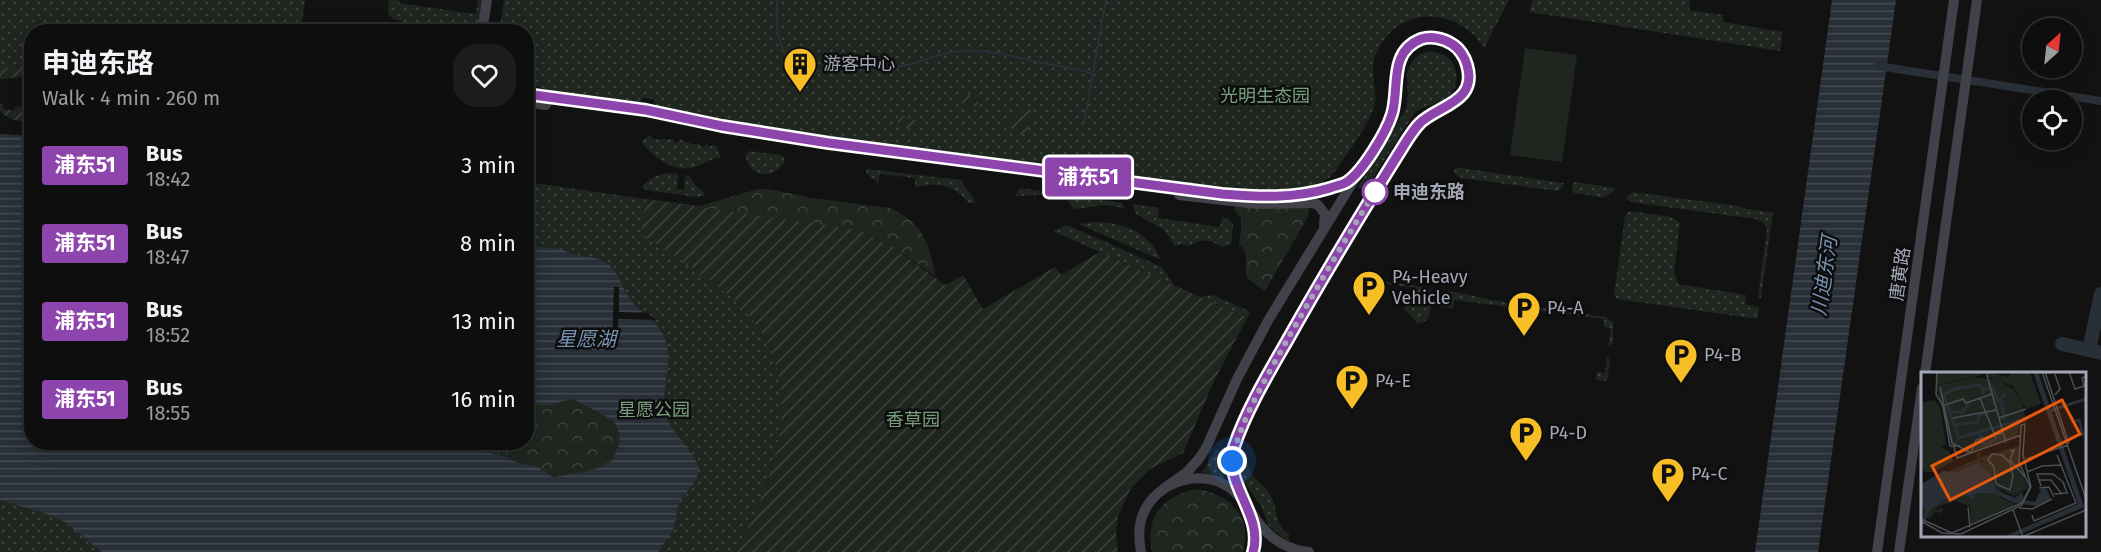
<!DOCTYPE html>
<meta charset="utf-8">
<style>
body{margin:0;font-family:"Fira Sans","Noto Sans SC",sans-serif;background:#1c1c1c;color:#f1f3f6;height:100vh;display:flex;flex-direction:column;font-size:22px;white-space:nowrap}
*{box-sizing:border-box;margin:0}
p{font-size:20px;color:#9b9c9e}
.icon{flex:none;width:33px;height:33px;fill:none;stroke:currentColor;stroke-width:2;stroke-linecap:round;stroke-linejoin:round}
.map{position:relative;flex:1;overflow:hidden}
.panel{position:absolute;left:24px;top:24px;width:510px;height:426px;display:flex;flex-direction:column;background:#0e0e0e;border-radius:24px;box-shadow:0 3px 15px #0003,0 0 0 2px #2e2e2e}
.panel>*{flex:none}
.badge{padding:0 12px;border-radius:4px;font-size:21px;line-height:39px}
.needle{width:39px;rotate:27deg}
.fabs{position:absolute;left:2022px;top:18px;display:grid;gap:12px}
.fabs a{display:grid;place-items:center;width:60px;height:60px;border-radius:50%;background:#0e0e0e;box-shadow:0 3px 15px #0003,0 0 0 2px #2e2e2e;font-size:30px}
.you{position:absolute;width:30px;height:30px;margin:-15px;border:4px solid #fff;border-radius:50%;background:#1a73e8;box-shadow:0 0 0 9px #1a73e833}
.map>.badge{position:absolute;translate:-50% -50%;box-shadow:0 0 0 3px #fff}
.round{display:grid;place-items:center;flex:none;width:63px;height:63px;border-radius:24px;background:#1c1c1c}
.summary{display:flex;align-items:center;justify-content:space-between;height:102px;padding:0 18px}
h1{font-size:28px;font-weight:700;line-height:45px}
ul{padding:0;list-style:none}
li{display:flex;align-items:center;gap:18px;height:78px;padding:0 18px}
li div{flex:1}
li b{display:block;font-size:22px}
li em{font-style:normal}
li .badge{min-width:66px;font-weight:700;text-align:center}
.map>svg:first-child{display:block}
</style>
<div class="map">
<svg width="2101" height="552" viewBox="0 0 2101 552">
<defs>
<pattern id="grass-dots" width="8" height="8" patternUnits="userSpaceOnUse" patternTransform="scale(1.5)"><rect width="8" height="8" fill="#1e261f"/><path d="M2 2h.1M6 6h.1" fill="none" stroke="#3c433d" stroke-width="1.8" stroke-linecap="round"/></pattern>
<pattern id="forest-crowns" width="20" height="18" patternUnits="userSpaceOnUse" patternTransform="scale(1.5)"><rect width="20" height="18" fill="#1e261f"/><path d="M2 6a3 3 0 1 1 6 0M12 15a3 3 0 1 1 6 0" fill="none" stroke="#3c433d"/></pattern>
<pattern id="garden-furrows" width="10" height="10" patternUnits="userSpaceOnUse" patternTransform="scale(1.5)"><rect width="10" height="10" fill="#1e261f"/><path d="M-1 1l2-2M0 10L10 0M9 11l2-2" fill="none" stroke="#3c433d"/></pattern>
<pattern id="water-rules" width="6" height="5" patternUnits="userSpaceOnUse" patternTransform="scale(1.5)"><rect width="6" height="5" fill="#282f37"/><path d="M0 2.5h6" fill="none" stroke="#444a52"/></pattern>
</defs>
<rect width="100%" height="100%" fill="#121213"/>
<!-- grass -->
<path fill="url(#grass-dots)" d="M0,0H305L301,31L32,32L31,76L0,79Z
M389,0H399V3L476,14L478,0H483L479,31H464L404,22L393,19L388,14Z
M504,0H1509L1484,48C1456,4 1393,5 1375,57C1369,74 1379,91 1374,107C1367,128 1348,152 1336,170L1330,177L1316,186L1276,194L1258,193L1085,174L743,126L657,107L653,99L643,98L639,103C609,101 551,95 527,82L526,32H499Z
M1533,0H1690L1689,10L1723,15V22L1783,32L1780,51L1529,12Z
M1425,52C1435,51 1445,53 1451,61C1460,73 1458,91 1445,99C1435,105 1424,105 1415,112L1365,191L1358,187L1406,109C1412,85 1397,65 1425,52Z
M0,134L31,136L32,442H526L527,182L646,199L641,234C676,257 725,285 750,317C809,388 774,481 735,552H0Z
M650,135L653,139H673L675,143L681,140L692,144H699L702,147L707,144L709,147L713,145L717,147L721,158C711,158 706,163 698,166C676,175 655,158 642,143L643,140Z
M750,151L781,155L784,158L785,162C770,181 750,178 745,154Z
M1455,167L1563,183H1564L1561,189L1557,191L1462,178L1454,173Z
M867,169L962,180C963,190 974,193 975,203H969C954,185 937,181 915,188V178L880,174L878,183L866,173Z
M671,173L678,174L677,189L684,190L685,175L689,176L696,186L704,193V196L696,197L647,190L642,187C649,177 660,174 671,173Z
M1575,182L1614,188L1615,190L1605,198L1574,193L1572,190V185Z
M1020,188L1047,192L1052,197L1040,195L1015,196Z
M1633,192L1738,206L1742,208L1773,213L1761,298L1758,297L1767,229L1763,222L1755,219L1631,202L1626,197Z
M1063,195L1122,203L1124,208L1105,205L1074,209Z
M1132,204L1159,208L1158,218L1220,227L1222,217L1231,221L1233,225L1231,244L1222,247C1212,240 1200,238 1190,246L1181,244L1175,246L1164,230L1136,214Z
M1631,211L1671,217L1680,223L1674,272L1678,284L1746,295L1745,304L1759,307L1758,319L1617,299L1614,295L1625,217L1627,213Z
M1094,222C1123,222 1149,232 1161,260L1079,224Z
M1067,225L1162,267L1174,285L1053,231Z
M1351,277L1418,286L1428,289L1431,294L1432,303L1429,316L1427,320L1418,324L1404,309L1405,298L1417,288L1356,280Z
M1449,291L1513,304L1605,317L1613,322V343L1608,346L1611,328L1604,327V319L1454,300L1453,308L1442,307L1444,294Z
M1213,295L1251,312L1247,318L1201,297Z
M1607,356L1610,360L1607,381L1596,380L1597,372L1605,373Z
M1216,449L1223,452L1222,460L1224,478L1203,472Z
M1240,458L1247,461C1250,480 1263,481 1271,496C1278,510 1275,527 1289,534V542L1269,526L1260,504L1244,482L1240,472Z"/>
<!-- forest -->
<path fill="url(#forest-crowns)" d="M758,189H768L812,198L890,208C921,221 931,245 935,276L893,247L859,230L747,313L730,296L641,234L646,199L700,206Z
M1234,204L1307,205L1309,215L1265,291L1247,278C1244,266 1250,252 1239,245C1239,231 1247,222 1235,211Z
M573,399L603,413L617,425C627,476 585,467 553,478L538,467L518,463L503,456L474,450L455,443L526,442L527,400L531,403Z
M1196,489C1230,494 1253,516 1243,552H1152C1145,517 1162,496 1196,489Z"/>
<!-- garden -->
<path fill="url(#garden-furrows)" d="M31,65V76L0,79V68Z
M965,92L976,98L978,103L976,106L968,107L960,102L962,93Z
M0,104L4,105L3,109L15,111V107L31,105V122C20,122 8,120 0,111Z
M1025,107L1031,110L1028,131L1025,134C1016,135 1012,132 1010,123L1012,119L1020,115Z
M900,114L917,121L920,124L911,129L898,126V117Z
M646,199L859,230L893,247L945,285L963,275L983,309L1055,267L1061,275L1100,252L1247,318L1214,381L1183,453L1150,469L1131,488L1118,516L1116,533L1118,552H735C774,481 809,388 750,317C725,285 675,256 641,234Z"/>
<!-- pitch -->
<path fill="#1e261f" d="M1525,48L1577,55L1562,162L1510,155Z"/>
<!-- water -->
<path fill="url(#water-rules)" d="M1832,0H1896L1818,552H1755Z
M0,134L31,136L32,442H455L474,450L503,456L518,463L538,467L554,478C570,472 599,473 612,460C615,457 616,451 618,447C621,438 619,428 613,420L573,399C554,401 546,412 527,400V246C537,247 548,247 558,249C564,250 570,253 576,255C590,258 603,256 613,269C622,281 625,296 637,307C649,319 664,327 667,346C672,368 660,391 666,414C671,435 692,447 699,468L696,480L679,502L673,530L658,552H102L65,522L44,513L0,500Z"/>
<!-- pier -->
<path fill="#121213" d="M614,287H619V312L648,313L656,320L618,319V346H612Z"/>
<g fill="none" stroke-linecap="round" stroke-linejoin="round">
<!-- stream -->
<path stroke="#282f37" stroke-width="2" d="M777,0C776,28 776,47 796,68C832,74 871,72 907,65C925,61 942,52 960,51C990,49 1019,58 1047,64C1063,67 1077,69 1092,74
M1084,123L1106,0"/>
<!-- canal -->
<path stroke="#282f37" stroke-width="8" d="M1878,66L2101,101"/>
<!-- river -->
<path stroke="#282f37" stroke-width="14" d="M2062,344L2101,353
M2089,350L2101,294"/>
<!-- secondary -->
<path stroke="#414249" stroke-width="10" d="M482,32L487,0
M526,95L646,110L722,126L829,143L1222,194C1261,197 1322,203 1354,175
M526,102L546,105
M1179,195L1258,204L1313,203L1318,205L1325,214L1324,226
M1925,374L1977,0
M1163,489L1187,472L1198,460L1206,448L1237,379L1269,319L1384,131C1389,121 1394,112 1395,101C1397,84 1393,66 1404,52C1430,20 1480,50 1467,86C1459,107 1435,109 1421,123C1414,129 1409,137 1404,145C1360,215 1317,287 1277,360C1263,385 1236,431 1232,459C1231,471 1236,482 1241,493C1256,524 1273,548 1309,552
M1253,520L1255,544L1253,552
M1141,552C1139,541 1138,531 1141,520C1152,478 1214,462 1241,499
M1877,552L1954,0
M1899,552L1922,388"/>
</g>
<g fill="none" stroke-linecap="round" stroke-linejoin="round">
<defs>
<path id="line" d="M526,94L646,110L722,126L829,143L1222,194C1258,197 1294,199 1330,188C1335,186 1342,185 1347,182C1363,171 1386,133 1392,114C1400,88 1388,52 1421,39C1431,36 1443,38 1452,44C1459,48 1465,57 1467,65C1478,102 1439,105 1420,123C1414,129 1409,137 1404,145C1364,209 1324,275 1287,341C1268,374 1246,411 1234,447C1223,485 1264,514 1253,552"/>
</defs>
<!-- line casing -->
<use href="#line" stroke="#fff" stroke-width="14"/>
<!-- line -->
<use href="#line" stroke="#8e44ad" stroke-width="9"/>
<!-- walk -->
<path stroke="#a3a7b5" stroke-width="6" stroke-dasharray="0 10.8" d="M1232,461C1240,420 1267,377 1287,340C1315,291 1347,236 1375,192"/>
</g>
<!-- icons -->
<defs>
<symbol id="building-pin" viewBox="-11 -11 22 30"><path d="M0 17L-7.5 6A9.5 9.5 0 1 1 7.5 6Z" fill="#f8be25" stroke="#0d0d0e"/><path d="M-4-6H4V6H1V3H-1V6H-4ZM-2.5-4.3h1.7v1.8h-1.7ZM.8-4.3h1.7v1.8H.8ZM-2.5-1h1.7V.8h-1.7ZM.8-1h1.7V.8H.8Z" fill="#111"/></symbol>
<symbol id="parking-pin" viewBox="-11 -11 22 30"><path d="M0 17L-7.5 6A9.5 9.5 0 1 1 7.5 6Z" fill="#f8be25" stroke="#0d0d0e"/><path d="M-3.5-5.5H1a3.5 3.5 0 0 1 0 7H-1V5.5H-3.5ZM-1-3.4V-.6H.8a1.4 1.4 0 0 0 0-2.8Z" fill="#111"/></symbol>
</defs>
<g fill-rule="evenodd">
<use href="#building-pin" x="781" y="45" width="38" height="52"/>
<use href="#parking-pin" x="1350" y="268" width="38" height="52"/>
<use href="#parking-pin" x="1505" y="289" width="38" height="52"/>
<use href="#parking-pin" x="1662" y="336" width="38" height="52"/>
<use href="#parking-pin" x="1333" y="362" width="38" height="52"/>
<use href="#parking-pin" x="1507" y="414" width="38" height="52"/>
<use href="#parking-pin" x="1649" y="455" width="38" height="52"/>
</g>
<!-- markers -->
<circle fill="#fff" stroke="#8e44ad" stroke-width="3" cx="1375" cy="192" r="12"/>
<g text-anchor="middle" stroke-width="5" stroke-linejoin="round" paint-order="stroke">
<!-- poi labels -->
<g font-size="18" fill="#a3a7b5" stroke="#0d0d0e" text-anchor="start">
<text x="823" y="70">游客中心</text>
<text x="1392" y="283">P4-Heavy<tspan x="1392" dy="21">Vehicle</tspan></text>
<text x="1547" y="314">P4-A</text>
<text x="1704" y="361">P4-B</text>
<text x="1375" y="387">P4-E</text>
<text x="1549" y="439">P4-D</text>
<text x="1691" y="480">P4-C</text>
</g>
<!-- park labels -->
<g font-size="18" fill="#79a07d" stroke="#0d0d0e">
<text x="1265" y="102">光明生态园</text>
<text x="654" y="416">星愿公园</text>
<text x="913" y="426">香草园</text>
</g>
<!-- stop labels -->
<g font-size="18" font-weight="bold" fill="#a3a7b5" stroke="#0d0d0e" text-anchor="start">
<text x="1393" y="198">申迪东路</text>
</g>
<!-- street labels -->
<g font-size="18" fill="#a3a7b5" stroke="#0d0d0e">
<text transform="translate(1900 274) rotate(-82)" y="6">唐黄路</text>
</g>
<!-- water labels -->
<g font-size="20" font-style="italic" fill="#7893b1" stroke="#0d0d0e">
<text transform="translate(1824 276) rotate(-82)" y="7">川迪东河</text>
<text x="586" y="346">星愿湖</text>
</g>
</g>
<!-- overview -->
<g transform="translate(1921 372)">
<rect width="165" height="165" fill="#121213"/>
<path d="M53,5L77,8L92,17L101,29L105,50L99,51L96,66L45,82L41,75H31L15,14ZM14,28L19,35L25,72L20,76L28,79L32,89L12,100H4L0,96V30ZM60,80L58,88L73,95L74,112L81,120L78,125L96,133L50,153L49,134L34,129L16,135L15,138L21,136L23,142L20,139V142L18,144L19,140H14L9,147L2,145L0,112L57,86L55,82Z" fill="#1e261f"/>
<path d="M18,0H65V2L16,13L14,5ZM66,0L87,5L92,0H109L120,32L105,37L92,14L67,5ZM71,40L74,54L38,65L32,47Z" fill="#1e261f"/>
<path d="M98,74L97,88L107,116L93,124L76,115L73,96L57,86Z" fill="#1e261f"/>
<path d="M112,0H117L163,135L92,165H82L157,132ZM57,91L69,101L75,118L94,126L101,120L103,128L114,130L120,117L125,116L130,127L116,134L93,131L73,121H55L52,128L47,124L27,125L9,138L0,158L5,136L0,132V112L23,99L33,101Z" fill="#282f37"/>
<path fill="none" stroke="#282f37" stroke-width="3" d="M61,18L72,15L77,29L84,22M63,22L59,13L33,17L23,23L33,53L57,50L58,42L66,44M80,29L84,48M128,39L165,27M30,40H41L48,32M150,50L158,48L162,64M34,54L38,66L99,48M58,61L63,73L81,64M16,104V129"/>
<path fill="none" stroke="#4c4e54" stroke-width="1.5" d="M16,0L15,22L22,34L29,74H39M65,0L85,71M121,0L165,127M124,0L148,72M148,0L154,17L163,14L161,6L165,4M134,2L139,17L134,23M19,15L31,71L50,81L55,68L82,61M59,26L75,66M24,33L42,27L45,31L71,22M32,46L76,38M78,46L105,37M33,75L36,86L100,63M89,79L93,78L89,88L105,106M71,82L81,83L89,91L92,104L89,118L75,112L73,95L67,88ZM105,87L147,73M106,100L121,94L141,93M118,108H130L140,121M120,114L116,102H132L142,110L146,121L133,122M118,116L128,115L133,125M47,135L49,155M98,136L111,137L131,127M92,138L102,165M111,143L113,149L155,131L136,83M0,147L31,161L101,131L109,115L98,90L100,53L104,52L102,83L110,115L101,133L40,162L21,161L0,149M101,165L165,138"/>
<path fill="#e8590c" fill-opacity="0.15" stroke="#e8590c" stroke-width="3" d="M141,28L159,62L29,128L11,94Z"/>
<rect width="165" height="165" fill="none" stroke="#a3a7b5" stroke-width="3"/>
</g>
</svg>
<div class="fabs">
<a><svg class="needle" viewBox="-14 -14 28 28"><path d="M0-13l5 13h-10z" fill="#e53935"/><path d="M0 13l5-13h-10z" fill="#9b9c9e"/></svg></a>
<a><svg class="icon" aria-label="locate" viewBox="0 0 24 24"><circle cx="12" cy="12" r="6"/><path d="M12 2v4M12 18v4M2 12h4M18 12h4"/></svg></a>
</div>
<div class="you" style="left:1232px;top:461px"></div>
<b class="badge" style="left:1088px;top:177px;background:#8e44ad;color:#fff">浦东51</b>
<section class="panel">
<div class="summary"><div><h1>申迪东路</h1><p>Walk · 4 min · 260 m</p></div><a class="round"><svg class="icon" aria-label="heart" viewBox="0 0 24 24"><path d="M12 20l-8-8c-3-5 5-10 8-4 3-6 11-1 8 4z"/></svg></a></div>
<ul>
<li><span class="badge" style="background:#8e44ad;color:#fff">浦东51</span><div><b>Bus</b><p>18:42</p></div><em>3 min</em></li>
<li><span class="badge" style="background:#8e44ad;color:#fff">浦东51</span><div><b>Bus</b><p>18:47</p></div><em>8 min</em></li>
<li><span class="badge" style="background:#8e44ad;color:#fff">浦东51</span><div><b>Bus</b><p>18:52</p></div><em>13 min</em></li>
<li><span class="badge" style="background:#8e44ad;color:#fff">浦东51</span><div><b>Bus</b><p>18:55</p></div><em>16 min</em></li>
</ul>
</section>
</div>
